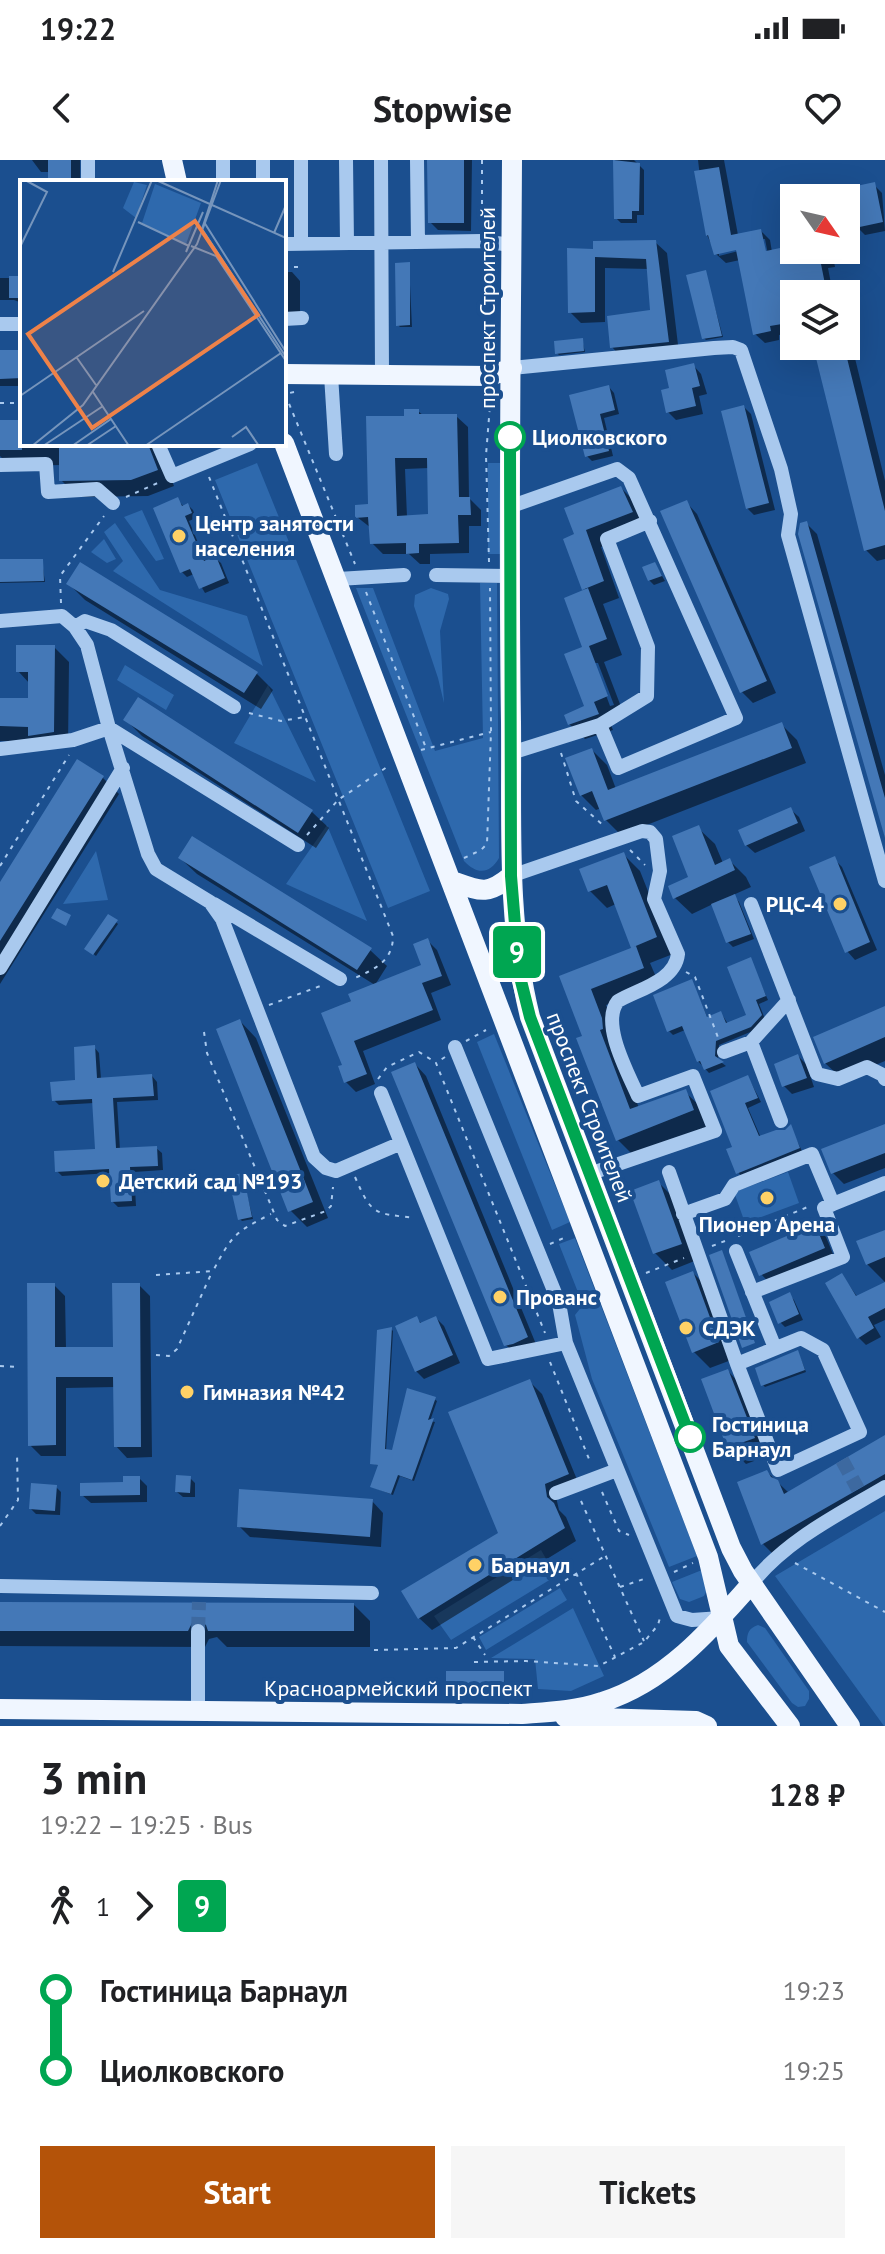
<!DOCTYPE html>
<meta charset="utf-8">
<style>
body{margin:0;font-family:"PT Sans",sans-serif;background:#f6f6f6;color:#202124;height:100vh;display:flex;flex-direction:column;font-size:30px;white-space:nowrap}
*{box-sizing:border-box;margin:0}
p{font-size:26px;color:#757577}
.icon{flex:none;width:44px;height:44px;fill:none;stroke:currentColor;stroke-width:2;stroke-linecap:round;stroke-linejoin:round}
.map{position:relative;height:1566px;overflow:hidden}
.sheet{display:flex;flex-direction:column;background:#fff;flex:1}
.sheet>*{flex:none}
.badge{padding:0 16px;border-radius:6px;font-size:28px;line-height:52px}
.needle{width:52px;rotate:124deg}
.controls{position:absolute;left:780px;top:24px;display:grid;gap:16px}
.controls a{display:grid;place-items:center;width:80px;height:80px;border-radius:0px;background:#fff;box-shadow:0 8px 32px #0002;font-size:40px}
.map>.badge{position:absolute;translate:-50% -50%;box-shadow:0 0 0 4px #fff}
.legs{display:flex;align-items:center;gap:12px;height:88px;padding:0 40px;font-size:26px}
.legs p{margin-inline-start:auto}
.headline{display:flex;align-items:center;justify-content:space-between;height:136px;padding:0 40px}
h1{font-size:44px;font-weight:600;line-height:60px}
.primary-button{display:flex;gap:16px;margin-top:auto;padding:16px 40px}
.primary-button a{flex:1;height:92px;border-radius:0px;background:#b45309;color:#fff;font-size:32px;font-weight:600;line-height:92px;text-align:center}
.primary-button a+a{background:#f6f6f6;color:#202124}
ul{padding:0 40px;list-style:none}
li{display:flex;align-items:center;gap:28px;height:80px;font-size:30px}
li i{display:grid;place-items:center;width:12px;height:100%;margin:0 10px;background:currentColor}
li i::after{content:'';width:20px;height:20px;margin:-10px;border:6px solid;border-radius:50%;background:#fff}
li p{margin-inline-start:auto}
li:first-child i{background:linear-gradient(#0000 50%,currentColor 0)}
li:last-child i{background:linear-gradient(currentColor 50%,#0000 0)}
.status{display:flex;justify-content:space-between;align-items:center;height:56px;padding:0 40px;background:#fff;direction:ltr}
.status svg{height:22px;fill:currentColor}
header{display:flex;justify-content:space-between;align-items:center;height:104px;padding:0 40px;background:#fff;font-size:36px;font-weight:600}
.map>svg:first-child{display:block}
</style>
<div class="status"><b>19:22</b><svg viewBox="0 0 49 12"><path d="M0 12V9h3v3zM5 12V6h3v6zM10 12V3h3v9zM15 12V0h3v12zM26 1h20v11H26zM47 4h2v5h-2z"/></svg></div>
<header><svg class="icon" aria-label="back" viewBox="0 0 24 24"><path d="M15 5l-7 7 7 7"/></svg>Stopwise<svg class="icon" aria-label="heart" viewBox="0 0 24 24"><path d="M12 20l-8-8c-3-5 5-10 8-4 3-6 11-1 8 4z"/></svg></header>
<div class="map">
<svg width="885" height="1566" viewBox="0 0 885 1566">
<rect width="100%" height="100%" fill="#1b4f8f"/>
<!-- green -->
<path fill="#2e69ad" d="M257,303L430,731L388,748L215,320Z
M488,303H503V394H488Z
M142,350L164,399L156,401L124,357Z
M115,363L160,430L247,456L263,506L113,411L123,401L104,372Z
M104,379L116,399L107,403L91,392Z
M480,423H497L499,698C490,714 477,715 464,701L356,428H373L435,591L483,578Z
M431,428L448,434L449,439L440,471L444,543L438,518L414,446L415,435Z
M125,505L174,535L166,550L117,520Z
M268,525L316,622L234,583Z
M327,665L367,761L286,724Z
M96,691L108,740L63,744Z
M494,874L570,1062L552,1070L477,882Z
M788,1012L799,1043L745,1063L734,1032Z
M575,1078L697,1396L669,1407L592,1219L575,1155L583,1145L559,1084Z
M885,1351V1566H884L775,1416Z
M541,1390L556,1416L451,1480L434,1456Z
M702,1410L707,1430L704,1436L689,1442L680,1439L672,1422Z
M560,1428L567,1440L486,1490L479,1477Z
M573,1448L604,1516L571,1531L538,1529L535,1499L491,1498Z
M758,1465L765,1468L809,1531V1539L805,1546L798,1547L792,1543L747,1482C747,1473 749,1468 758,1465Z"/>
<!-- shadow -->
<path fill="#0007" fill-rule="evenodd" d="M32,0H80V22H50V12H41Z
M429,0H472L471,71L438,70L430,62Z
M615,0H634L644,10V55H637V63H621L616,58Z
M698,0H724L738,75L761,71L770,80L772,92L794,87V90L832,91L835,107L828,108L833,134H794V172L779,175V180L765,183L755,174L740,100L726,103L716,94L707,75ZM761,79H765L769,100ZM745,85L746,89L719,96V92Z
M874,25L882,33L885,71L865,75L857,67Z
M655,82L667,93L679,193L623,199L612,187L652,152L649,109L605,108V162L581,163L570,152L595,91Z
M409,104L412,167H400L398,165Z
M284,112H292L300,121V155H284Z
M705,112L723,177L706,180L704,178Z
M0,118H22V143L14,140H0Z
M582,180L585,192L559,195L557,193Z
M846,181L852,186L885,321V399L877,401L866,390L815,186H846Z
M0,192H22V226H0Z
M693,205L701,214L707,234L699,236L703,254L676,260L668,252L672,230Z
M609,227L614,233L619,254L604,258L613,296L592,301L587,296L572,237Z
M744,247L751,254L775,350L754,355L747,348Z
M418,251L424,256H456L468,267L469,338L481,350V366H469V393L430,394V404H420L409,394H383L372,383L371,368L357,357L370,346L406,258ZM429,308L430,356L407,357L405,309Z
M0,262H22V284H157L174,326L148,336L78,337L61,320V305L10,306L0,296Z
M621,328L638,345L648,369L601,387L619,438L603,444L622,495L604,502L623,552L608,558L613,570L585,579L569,564L587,548L586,431L584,428L577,375ZM594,503H598L614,545L610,546Z
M178,340L184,347L188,345L193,350L196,358L189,361L206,402L215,398L221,403L229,423L205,433L194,414L187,417L182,412Z
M686,342L697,354L776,533L753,543L742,532Z
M806,363L817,374L885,615V677Z
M42,401L45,422L0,423V402Z
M655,404L665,421L654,425L649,420Z
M69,424L256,513L273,530L261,549L85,440Z
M54,487L69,502L68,587L36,581H0V540H30V524L18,511Z
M139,540L312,652L329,668L316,688L142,576L126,560Z
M782,565L797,580L806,603L621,675L606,660L601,648L596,650L581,635L592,590L607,605L616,629Z
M102,617L119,634L0,824V726Z
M790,649L799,657L805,671L755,693L746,685Z
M698,668L715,684L723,703L729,700L746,717L751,727L733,735L739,742L754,779L733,787L728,782L713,744L692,754L675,738L690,718Z
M623,694L640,711L673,794L650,803L659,824L606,845L618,877L615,887L639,948L685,932L702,948L710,967L635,997L618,980L584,877L561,818L635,789L616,744L607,748L590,731Z
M180,698L370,790L387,806L375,825L197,714Z
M834,699L842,707L877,790L855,800L847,791Z
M109,756L118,764L96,796L86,788Z
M428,781L437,790L451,825L431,833L441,860L363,891L375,924L356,932L346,922L345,906L324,854L423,806Z
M750,800L768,840L759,844L765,859L755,870L719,885L718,900L726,906L709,913L698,901L685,870L673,875L669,871L692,822L708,859L721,853L728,864L748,856Z
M885,848V901L842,919L825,903Z
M240,861L256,878L328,1058L307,1067L290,1050Z
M94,887L99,893L101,919L152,916L157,922L158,940L117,942L120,990L156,988L162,993L163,1010L134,1012L136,1046L118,1047L112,1041L111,1013L62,1016L57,1011L97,991L94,943L59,945L54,940L78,922Z
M798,896L806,904L814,927L792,934L784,926Z
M415,904L426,916L538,1189L517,1196L505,1184Z
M748,917L761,942L748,948L761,978L786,972L790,967L803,993L742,1017L738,1012L735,988Z
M885,966V1008L844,1024L833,1013Z
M242,1015L253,1059L242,1061L240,1059Z
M658,1022L675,1039L697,1100L672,1110L655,1093L632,1032Z
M815,1066L826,1077L835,1099L772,1126L761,1114Z
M885,1072V1122L867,1104Z
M693,1113L710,1130L734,1199L710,1208L693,1191Z
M842,1115L858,1138L885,1124V1160L874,1165L881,1177L866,1185L858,1177Z
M54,1125L65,1136L66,1189H115L139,1125L150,1136L152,1297L127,1298L116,1286L115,1227L66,1228V1296H41L30,1285Z
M789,1135L794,1140L803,1160L785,1167L780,1162Z
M436,1158L444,1166L460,1203L424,1219L416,1211L417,1159L422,1164Z
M391,1169L393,1171L386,1291L394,1292L434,1239L437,1241L430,1261L435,1262L414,1321L400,1316L393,1335L375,1328L380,1306L372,1303Z
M798,1192L806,1212L765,1227L763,1225Z
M728,1211L744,1228L770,1295L746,1304L729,1287Z
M529,1221L542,1234L580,1327L556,1337L559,1350L566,1357L576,1381L432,1470L419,1458L500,1374Z
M885,1278V1331L774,1395L763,1384L767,1312L789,1333Z
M139,1318L147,1326V1342L91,1343L82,1335L126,1324Z
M190,1318L195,1323V1337H183L177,1332Z
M56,1327L61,1332L60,1355L36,1354L31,1349Z
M372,1341L383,1353L381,1387L250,1377L239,1366Z
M0,1444L354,1445L370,1461V1487H227L217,1477L209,1479L205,1487L0,1486Z
M503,1513L505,1527L448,1526Z"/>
<!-- building -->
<path fill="#4478b7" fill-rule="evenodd" d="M48,0H71V22H48Z
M427,0H464V63H428Z
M613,0L640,3L639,51H632V59H614Z
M719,7L731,75L761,69L766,91L794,85V90H840L841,95L820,99L827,134H800L797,121H794V162L770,166L771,171L753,175L736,90L714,95L708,75L706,76L694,11Z
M875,22L883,62L855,68L847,28Z
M656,80L669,182L610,188L607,156L650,150L646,99L595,97V152L568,153L567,88L593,89V81Z
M410,102V165L396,166L395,103Z
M706,110L722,176L702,179L686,115Z
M9,116H22V138H9Z
M583,178L584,191L555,194L554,181Z
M813,186H844L885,351V385L864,391Z
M0,190H22V218L0,219Z
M694,203L700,226L692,228L696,246L666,253L661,230L669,228L665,210Z
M609,225L615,250L600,254L609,291L585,297L569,235Z
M744,245L769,343L746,349L721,251Z
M404,249H419V254H457L459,337H470L471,355H458L459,383L419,384V393L406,394V383L370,384L368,357L355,358V345L368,344L366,256H404ZM395,298H427L428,354L397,356Z
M0,260H22V290H0Z
M59,284H148L158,310L131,320L59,321Z
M621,326L633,352L586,370L604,421L582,430L563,379L574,374L564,348Z
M178,337L182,346L188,343L192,353L185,356L204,401L216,396L225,418L199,429L190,409L180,413L153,348Z
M687,340L767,521L740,533L660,351Z
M807,361L885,638V678L798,374L800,363Z
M0,399H43L44,421L0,422Z
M80,402L258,512L244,533L66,424Z
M655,402L662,416L648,421L642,407Z
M588,428L607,479L589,486L608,536L594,542L599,554L568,565L564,555L584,546L564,494L582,487L564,438Z
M16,485H55L54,572L28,576V567L0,566V538H28V512H16Z
M138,537L313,650L298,673L123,560Z
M782,562L792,588L604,661L592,631L580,636L565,598L592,588L608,630Z
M77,599L104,616L0,781V722Z
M791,647L798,663L745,686L738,670Z
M699,665L715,705L730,698L735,710L673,739L668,726L688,717L672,676Z
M192,676L372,788L357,810L178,698Z
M624,692L657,777L631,788L607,725L588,732L579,709Z
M835,696L870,782L845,793L809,707Z
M735,734L751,774L726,783L711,744Z
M57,748L71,755L66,766L51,758Z
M108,754L118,760L93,795L84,789Z
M428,778L442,816L422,823L433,850L354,881L367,914L344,923L338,906L342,905L321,853L351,841L348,834L421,805L413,784Z
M636,786L644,808L591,829L602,858L603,869L600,870L630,949L686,929L694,950L616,981L576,878L582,876L559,816Z
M751,797L766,836L756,840L762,855L751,867L716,881L715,896L724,902L704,910L700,901L697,902L682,866L667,872L653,835L692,819L707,857L721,851L726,863L746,855L727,807Z
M885,846V877L824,904L813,877Z
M240,859L313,1042L288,1052L216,869Z
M95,885L97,918L152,914L154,936L113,938L116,988L157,986L158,1006L130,1007L132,1041L111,1042L109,1009L55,1012L54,991L95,989L92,939L52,941L50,922L75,920L74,887Z
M798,894L807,918L782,927L774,904Z
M415,902L528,1177L513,1184L504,1186L391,912Z
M748,915L758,938L745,943L759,976L776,970H785L791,964L800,988L736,1014L726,989L732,987L710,931Z
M885,964V993L831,1014L821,989Z
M243,1013L252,1057L238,1060L228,1016Z
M659,1020L682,1084L653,1094L630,1031Z
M815,1064L825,1088L759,1116L749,1092Z
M885,1070V1097L866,1105L856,1081Z
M722,1090L755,1183L742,1188L709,1095Z
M693,1111L719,1182L692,1193L665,1122Z
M842,1113L856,1136L885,1122V1148L868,1157L874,1168L857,1179L825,1123Z
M27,1123H55V1187H113L112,1123H140L141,1287H114L113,1217H56V1285L28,1286Z
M790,1132L799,1154L778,1164L769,1142Z
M417,1156L420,1163L436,1156L453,1195L415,1212L395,1166Z
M392,1167L385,1289L392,1290L407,1228L436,1237L428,1260L434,1258L412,1320L398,1315L391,1334L370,1327L378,1305L370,1304L377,1170Z
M798,1190L805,1210L761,1226L755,1208Z
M728,1209L755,1278L727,1288L701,1219Z
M530,1219L569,1314L545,1324L547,1337L554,1343L565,1368L418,1459L401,1431L498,1373L448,1252Z
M885,1275V1314L761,1385L737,1322L767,1310L771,1317L778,1320L784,1334Z
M176,1315L191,1316L190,1333L175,1332Z
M123,1316H140V1335L80,1336V1323L123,1322Z
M31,1323L57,1325L55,1351L29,1349Z
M239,1329L373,1339L370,1377L237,1367Z
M0,1442L354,1443V1471H208L206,1465L199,1461L192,1463L188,1471H0Z
M446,1511H504V1526L446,1527Z"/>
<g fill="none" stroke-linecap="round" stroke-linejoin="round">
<!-- minor-tunnel -->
<path stroke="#3d69a0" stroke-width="14" stroke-dasharray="14 7" stroke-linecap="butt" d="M842,1300L858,1329
M198,1471L199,1442"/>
<!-- path -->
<path stroke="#a9c9ee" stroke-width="2" stroke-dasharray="4 6" stroke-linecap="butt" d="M482,0V67
M482,98L483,160L488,176L489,198
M284,107H302
M294,232L285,234L355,404
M0,243H22
M209,317L393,776C393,801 375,809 355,818
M126,337L160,322
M489,402L486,295L491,233
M366,432L426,588
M61,443L60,416L104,356
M249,553L281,561L305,557
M421,590L491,572
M561,593L576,641L605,667
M307,675L338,640L387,607
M630,690L645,705
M464,698L481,690L487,684L491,572L490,428
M0,706L69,595
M686,812L695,817L719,880
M269,845L323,825
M204,872L207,893L277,1060L285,1066L326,1051L331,1046L333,1027
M466,881L486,870
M445,897L436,903L545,1173
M378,919L387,907L419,892L435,902
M355,1017C372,1056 374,1053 415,1058
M738,1076L810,1046
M550,1084L566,1077
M712,1086L725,1081
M646,1113L684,1098
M156,1115L213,1111C232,1075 235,1072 271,1054
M156,1195L169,1196L177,1189L212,1112
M550,1202L591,1304
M0,1206L18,1207
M602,1332L619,1371L629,1375
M581,1341L644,1481
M0,1366L18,1340L17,1293
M795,1403L885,1452
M674,1412L693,1403
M576,1413L615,1497
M620,1427L644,1419
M473,1477L485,1495
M374,1490L456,1488L605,1396
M474,1502L526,1501L599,1506L644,1482L658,1465L661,1454"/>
<!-- minor -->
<path stroke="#a9c9ee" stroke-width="14" d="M88,0V22
M223,0V22
M263,0V22
M301,0V84
M346,0L347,83
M381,0L382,215
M417,0L418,82
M284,84L482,81L511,85
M284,159L302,158
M0,164H22
M512,208L714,188L733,187L741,190L781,309L791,354L788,375L885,721
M331,215L336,294
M158,284L172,316L250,284
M0,305L46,304L48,332L97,329L113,343
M509,347L617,309L629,318L736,558L618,608L600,565
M436,415L508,416
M338,419L404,415
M0,461L62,456L75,467L87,485L109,568L148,694L156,709L210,742L222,759L314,997L326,1008L336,1011L399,984
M75,467L85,461L111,470L234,547
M0,589L73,580L109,568L298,685
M511,593L600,565L647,536L648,487L607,379L650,361
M511,716L642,671L650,672L656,679L660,711L654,739L678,794C675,821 639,829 618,841C600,863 628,913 638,936L693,916L715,971L589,1014
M214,744L340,819
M751,744L817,914L838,919L867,907L883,915L885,919
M0,808L123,608
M751,882L789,840
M455,887L559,1143L566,1183L677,1456L692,1460L721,1458
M724,892L751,882L781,961
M381,933L488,1199L566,1183
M669,1012L737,1204L778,1310L860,1272L823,1190L801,1178L737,1204
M683,1054L725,1039L734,1025L812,994L833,1044L885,1023
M736,1091L775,1188
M752,1132L843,1097L824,1048L833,1044
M556,1333L617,1310
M751,1424C788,1379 836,1356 885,1327
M0,1426L372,1433
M198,1551V1471"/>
<!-- major -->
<path stroke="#f0f6ff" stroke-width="20" d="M172,0L177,22
M512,0C511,187 508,375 511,562C512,661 506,760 530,857L731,1388L743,1411L850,1566
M284,214L490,216L512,208
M284,283L708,1397L729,1486L790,1566
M452,721C480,731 487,736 511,716
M0,1549L522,1554C548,1552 576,1551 602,1542C664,1523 710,1471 751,1424
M565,1557L696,1561L707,1566"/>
</g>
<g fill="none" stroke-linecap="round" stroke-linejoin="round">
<defs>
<path id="line-1" d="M510,277L511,716L519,813L530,857L690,1277"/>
</defs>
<!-- line-1 casing -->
<use href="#line-1" stroke="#fff" stroke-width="18"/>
<!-- line-1 -->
<use href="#line-1" stroke="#00a651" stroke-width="12"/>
</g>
<!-- markers -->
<g fill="#fff" stroke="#00a651" stroke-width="4">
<circle cx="510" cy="277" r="14"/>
<circle cx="690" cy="1277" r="14"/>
</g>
<g fill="#ffd166" stroke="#1b4f8f" stroke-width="3">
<circle cx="179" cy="376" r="8"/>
<circle cx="840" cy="744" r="8"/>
<circle cx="103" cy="1021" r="8"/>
<circle cx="767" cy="1038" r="8"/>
<circle cx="500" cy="1137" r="8"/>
<circle cx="686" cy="1168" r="8"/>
<circle cx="187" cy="1232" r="8"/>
<circle cx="475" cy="1405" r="8"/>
</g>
<g text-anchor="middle" stroke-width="8" stroke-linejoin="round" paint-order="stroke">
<!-- street labels -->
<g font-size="22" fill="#fff" stroke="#1b4f8f">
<text transform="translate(487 148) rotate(-90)" y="8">проспект Строителей</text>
<text transform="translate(590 947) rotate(69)" y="8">проспект Строителей</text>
<text x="398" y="1536">Красноармейский проспект</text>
</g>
<!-- stop labels -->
<g font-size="22" font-weight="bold" fill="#fff" stroke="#1b4f8f" text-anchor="start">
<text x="532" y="285">Циолковского</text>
<text x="712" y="1272">Гостиница<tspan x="712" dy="25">Барнаул</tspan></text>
</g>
<!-- poi labels -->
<g font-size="22" font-weight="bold" fill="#fff" stroke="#1b4f8f" text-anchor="start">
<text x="195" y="371">Центр занятости<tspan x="195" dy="25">населения</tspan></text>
<text x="824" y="752" text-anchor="end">РЦС-4</text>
<text x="119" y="1029">Детский сад №193</text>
<text x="767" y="1072" text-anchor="middle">Пионер Арена</text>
<text x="516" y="1145">Прованс</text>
<text x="702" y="1176">СДЭК</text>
<text x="203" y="1240">Гимназия №42</text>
<text x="491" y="1413">Барнаул</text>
</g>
</g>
<!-- overview -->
<g transform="translate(20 20)">
<rect width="266" height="266" fill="#1b4f8f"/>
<path d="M114,2L127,5L116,38L103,28ZM135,4L181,23L166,64L122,43Z" fill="#2e69ad"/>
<path fill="none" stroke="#7695bc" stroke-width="2" d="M136,0L266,58M198,0L182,49L266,177M118,42L169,66M184,42L266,172M254,53L266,25M171,66L196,76L266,181M0,67L27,12L5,0M166,72L183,32M93,92L132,0M57,178L76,205M73,212L109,266M0,216L124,131M212,257L226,247L239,266M12,266L63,225L177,64L201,0M23,266L83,226M52,266L91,239M66,266L96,246M125,266L261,173"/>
<path fill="#ee8249" fill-opacity="0.15" stroke="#ee8249" stroke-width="4" d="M175,41L238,135L72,248L8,154Z"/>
<rect width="266" height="266" fill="none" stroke="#fff" stroke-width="4"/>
</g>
</svg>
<div class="controls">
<a><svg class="needle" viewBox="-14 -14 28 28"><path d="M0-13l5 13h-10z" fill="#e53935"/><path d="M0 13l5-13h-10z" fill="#757577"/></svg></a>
<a><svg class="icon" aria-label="layers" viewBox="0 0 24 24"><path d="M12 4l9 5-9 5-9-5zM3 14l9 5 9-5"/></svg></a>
</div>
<b class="badge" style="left:517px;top:792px;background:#00a651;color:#fff">9</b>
</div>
<section class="sheet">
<div class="headline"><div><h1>3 min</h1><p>19:22 – 19:25 · Bus</p></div><b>128 ₽</b></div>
<div class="legs"><svg class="icon" aria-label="walk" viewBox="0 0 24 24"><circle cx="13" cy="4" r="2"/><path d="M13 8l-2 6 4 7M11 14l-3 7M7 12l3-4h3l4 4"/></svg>1<svg class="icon" aria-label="forward" viewBox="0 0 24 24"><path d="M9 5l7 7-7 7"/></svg><b class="badge" style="background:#00a651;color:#fff">9</b></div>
<ul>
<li><i style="color:#00a651"></i><b>Гостиница Барнаул</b><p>19:23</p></li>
<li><i style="color:#00a651"></i><b>Циолковского</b><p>19:25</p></li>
</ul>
<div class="primary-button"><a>Start</a><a>Tickets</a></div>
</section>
